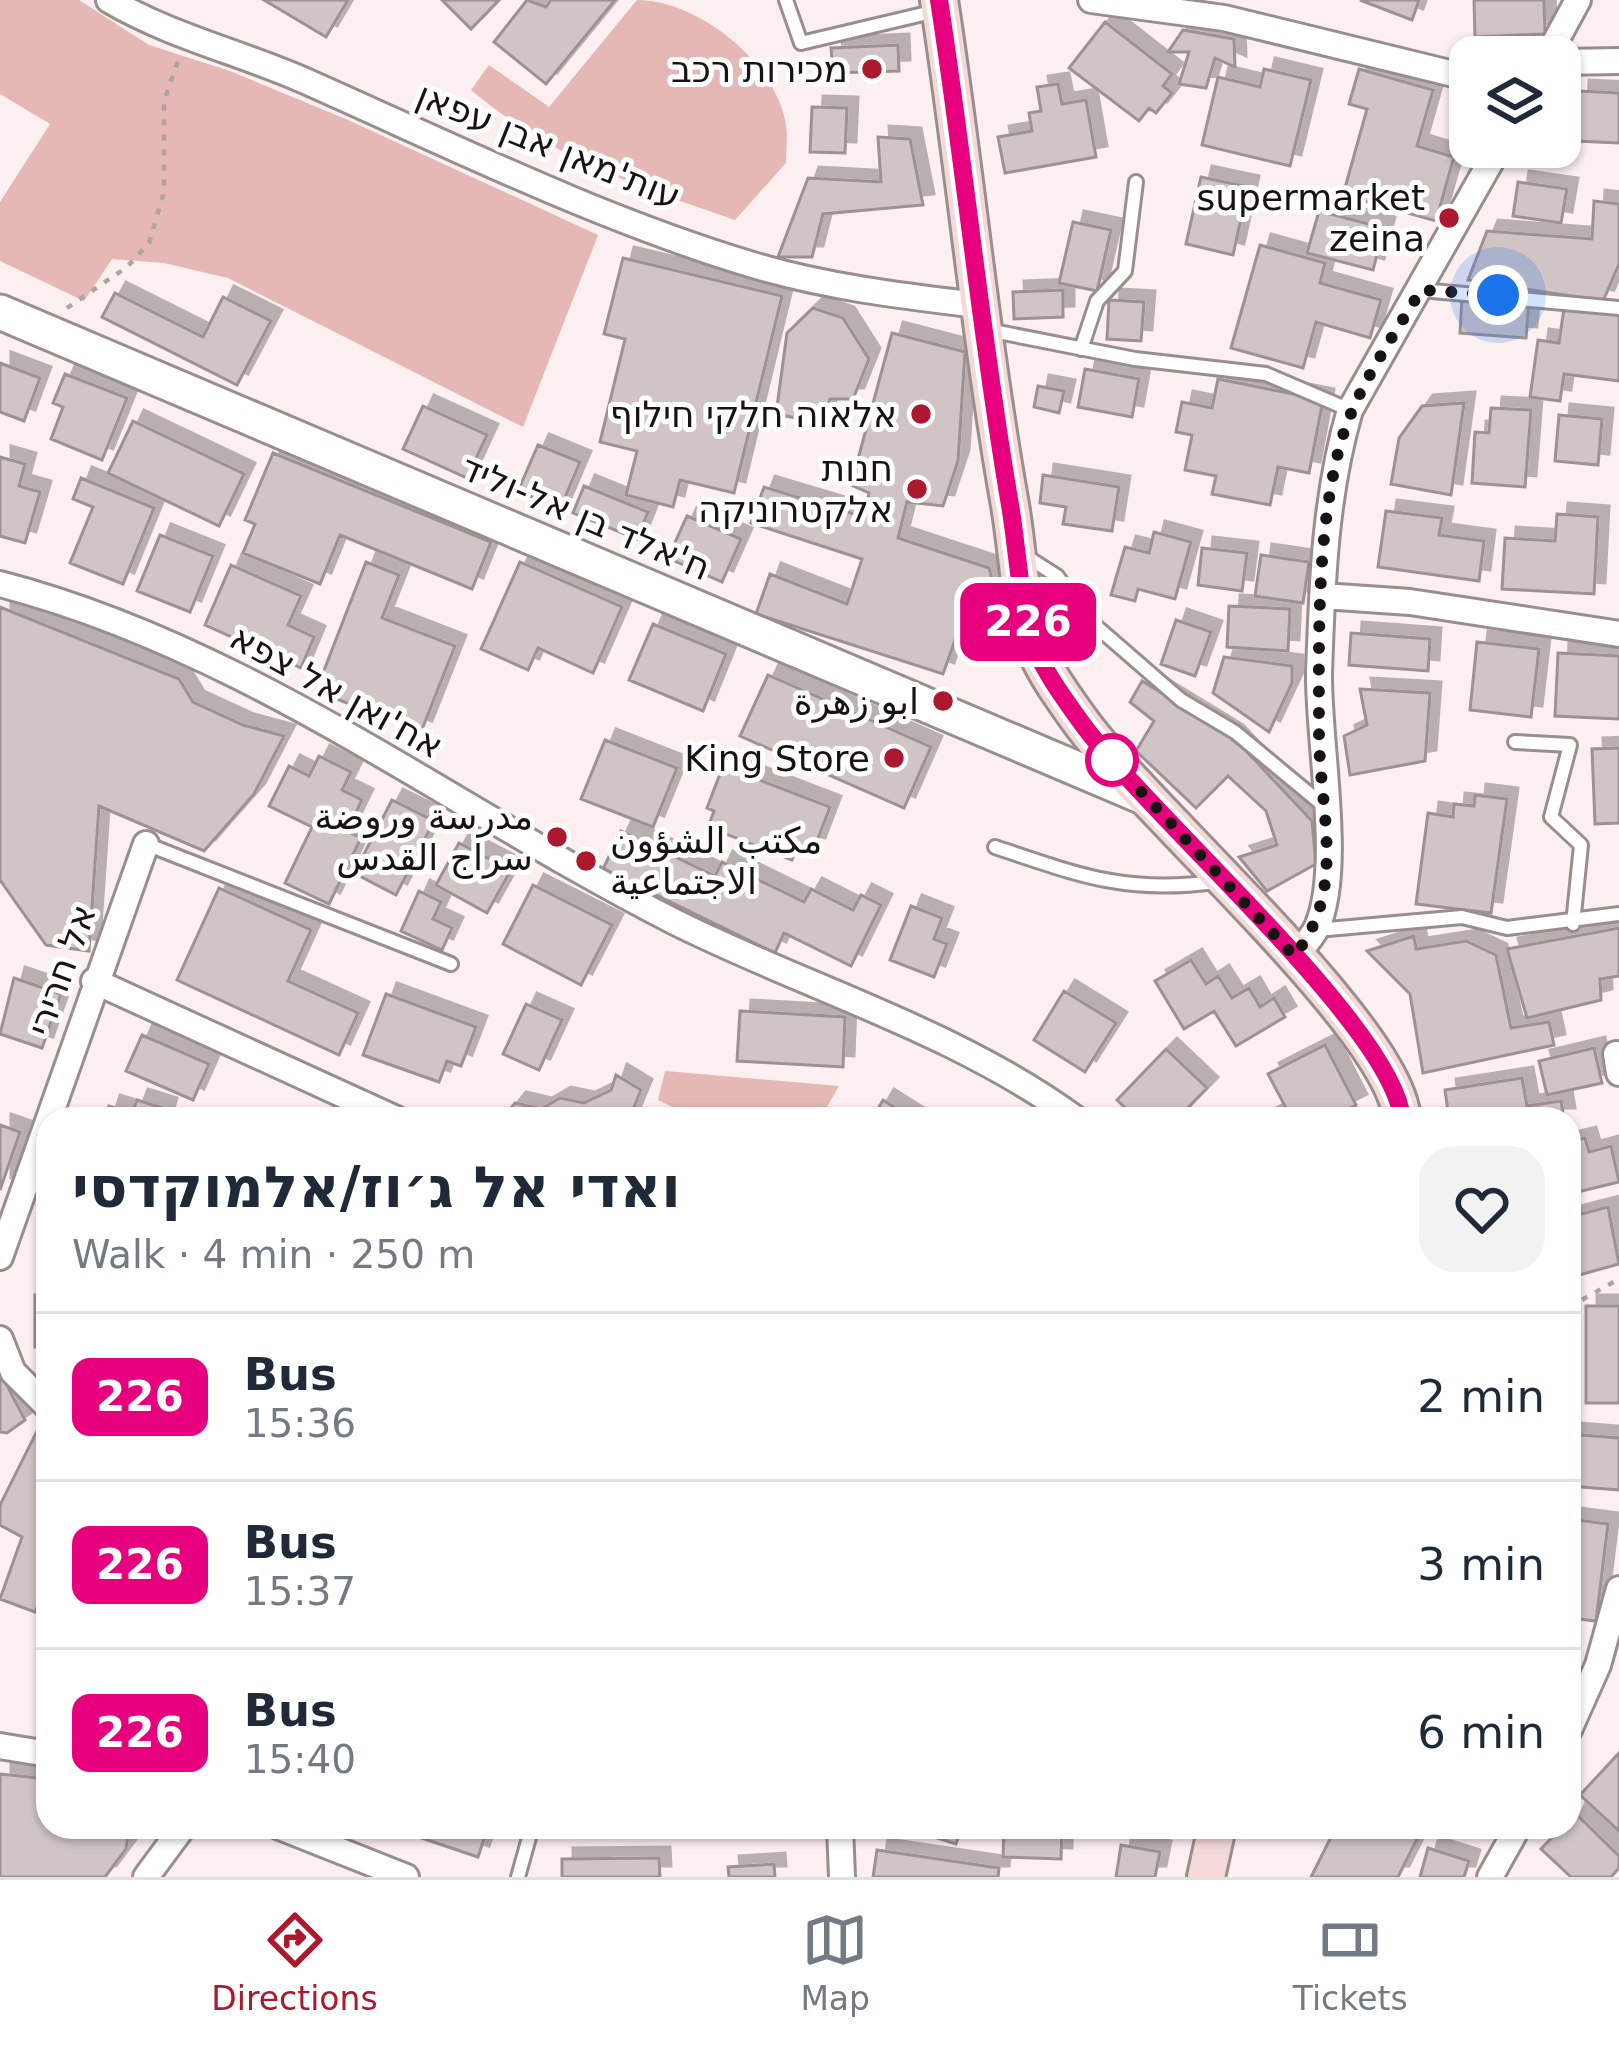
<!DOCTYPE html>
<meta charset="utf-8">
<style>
body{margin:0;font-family:"DejaVu Sans","Noto Sans Arabic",Heebo,sans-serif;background:#f2f2f3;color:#1f2937;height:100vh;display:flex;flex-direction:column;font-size:45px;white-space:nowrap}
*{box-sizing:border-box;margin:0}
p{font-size:39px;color:#747a83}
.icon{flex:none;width:66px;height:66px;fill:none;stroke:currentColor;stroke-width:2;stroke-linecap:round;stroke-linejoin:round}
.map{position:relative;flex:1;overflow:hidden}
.details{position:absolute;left:36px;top:1107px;width:1545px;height:732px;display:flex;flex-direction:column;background:#fff;border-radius:36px;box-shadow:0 3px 9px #0004}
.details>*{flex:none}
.badge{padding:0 24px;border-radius:18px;font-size:42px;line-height:78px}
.fabs{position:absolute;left:1449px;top:36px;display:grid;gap:24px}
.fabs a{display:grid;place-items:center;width:132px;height:132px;border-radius:24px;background:#fff;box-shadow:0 3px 9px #0004;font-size:60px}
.you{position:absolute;width:60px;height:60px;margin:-30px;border:9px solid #fff;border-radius:50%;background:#1a73e8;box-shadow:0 0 0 18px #1a73e833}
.map>.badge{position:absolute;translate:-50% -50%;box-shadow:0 0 0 6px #fff}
.round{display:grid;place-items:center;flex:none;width:126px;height:126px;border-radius:36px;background:#f2f2f3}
.headline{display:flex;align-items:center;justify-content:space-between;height:204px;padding:0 36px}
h1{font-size:57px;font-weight:700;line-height:90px}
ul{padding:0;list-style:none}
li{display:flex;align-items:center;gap:36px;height:168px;padding:0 36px;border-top:3px solid #e0e1e3}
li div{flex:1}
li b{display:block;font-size:45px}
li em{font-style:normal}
li .badge{min-width:132px;font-weight:700;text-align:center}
.tab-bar{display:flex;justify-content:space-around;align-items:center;height:168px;border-top:3px solid #e0e1e3;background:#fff;font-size:33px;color:#747a83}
.tab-bar a{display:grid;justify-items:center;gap:6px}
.tab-bar .selected{color:#ac182e}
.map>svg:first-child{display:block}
</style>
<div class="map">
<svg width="1619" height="1877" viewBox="0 0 1619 1877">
<defs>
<filter id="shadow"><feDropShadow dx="11" dy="-11" stdDeviation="0" flood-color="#0004"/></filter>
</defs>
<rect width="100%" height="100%" fill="#fcefef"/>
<!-- green -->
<path fill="#e5b7b5" d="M0,0H79L149,45L230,71L348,120L598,235L523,427L228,278L164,263L112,259L84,301L0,261V202L50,124L0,94Z
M637,0C698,0 776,62 786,125C788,137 786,151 786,163L735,220C636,186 553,159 471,90L489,65L549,107Z
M665,1071L839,1086L820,1119H697L658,1100Z"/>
<!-- building -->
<path fill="#d0c4c4" stroke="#9d9191" stroke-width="3" filter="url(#shadow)" d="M264,0H348L326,37Z
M442,0H499L471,29Z
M527,0L546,7L551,0H615L546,84L494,42Z
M1360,0H1419L1412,20Z
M1474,0H1544L1545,34L1475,37Z
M1105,22L1172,74L1163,86L1172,93L1156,113L1149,108L1139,121L1069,68Z
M1183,30L1234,39L1235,67L1215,58L1206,88L1179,84L1189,52H1168Z
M898,45L899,71L833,73L831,48Z
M1264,69L1311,80L1290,166L1202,145L1218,77L1260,87Z
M1359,69L1433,90L1417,146L1454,157L1436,221L1343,195L1367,109L1349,104Z
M1058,84L1062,104L1086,100L1096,157L1005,173L998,137L1032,131L1029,113L1041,111L1037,87Z
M1578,91L1619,93V143L1576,141Z
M812,107L847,108L845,153L810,152Z
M878,137L910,139L923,205L823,214L812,257H778L808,178L881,182Z
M1201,177L1248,187L1233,255L1186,244Z
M1518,182L1567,189L1561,223L1513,216Z
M1594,201L1619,204V264L1603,301L1468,280L1487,231L1592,239Z
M1319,211L1384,228L1373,270L1307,253Z
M1073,222L1111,230L1097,291L1059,283Z
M1260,245L1325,263L1320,283L1381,300L1370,338L1316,322L1303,368L1231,348Z
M623,258L782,296L734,493L680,480L673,507L626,495L637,451L600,442L625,339L604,334Z
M1063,290V317L1014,319L1013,292Z
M115,293L203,337L223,297L271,321L237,385L102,317Z
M1462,298L1529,302L1526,338L1460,333Z
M1109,300L1144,302L1141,341L1107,339Z
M813,308L843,318L869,359L853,399H830L821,423L776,414L787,333Z
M1564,308L1619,315V381L1564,374L1560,401L1530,397L1538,340L1559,343Z
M892,333L965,352L958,461L943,506L907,502L898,538L989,568L1006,629L961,623L943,674L756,614L770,574L847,604L862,559L751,523L764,487L864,517L869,493L851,485Z
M0,363L40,378L24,421L0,412Z
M1085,369L1139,379L1132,417L1078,407Z
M65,374L127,398L102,460L51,439L63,407L53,403Z
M1218,379L1323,400L1309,473L1278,467L1270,505L1212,494L1216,476L1185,470L1192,435L1176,432L1182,402L1212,408Z
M1038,386L1064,391L1059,413L1034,407Z
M1464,403L1451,495L1391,484L1399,438L1422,406Z
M423,406L487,435L467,478L403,449Z
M1491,408L1531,410L1525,487L1472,483L1475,432L1489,433Z
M1559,415L1602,419L1598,465L1555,461Z
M133,421L244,474L219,526L108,473Z
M538,445L580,462L560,509L518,491Z
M273,453L491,542L472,589L340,535L320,584L243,553L255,524L245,520Z
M0,457L25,464L19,486L40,492L25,543L0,536Z
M1043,475L1119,487L1112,531L1063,524L1066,507L1040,503Z
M81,478L154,508L123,584L70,563L93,507L73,499Z
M584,486L648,512L637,539L573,513Z
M1386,511L1442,518L1439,535L1484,541L1479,581L1378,567Z
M1557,514L1598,517L1594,594L1502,589L1505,538L1555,541Z
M687,516L741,539L722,582L668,558Z
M1154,532L1191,542L1175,599L1138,589L1135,601L1111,595L1125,547L1149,553Z
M160,535L213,556L190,612L137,591Z
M1202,548L1247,553L1242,591L1198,585Z
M1261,555L1309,562L1303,603L1255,596Z
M366,562L399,575L382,618L455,646L421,732L316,691Z
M520,562L622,607L593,673L538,648L528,670L481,649Z
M231,565L301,596L288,625L314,637L301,668L205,625Z
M1229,606L1290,609L1288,651L1227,647Z
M0,607L179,679L193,702L243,725L284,736L254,794L204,851L99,806L89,951L46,945L0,880Z
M1176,620L1211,632L1195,676L1161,664Z
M653,624L726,654L703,711L629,680Z
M1351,633L1430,639L1428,671L1349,665Z
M1477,642L1539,649L1531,717L1470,710Z
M1558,653L1619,656V719L1555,716Z
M1224,657L1292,666V683L1269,732L1213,693Z
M768,675L931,747L904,808L740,736Z
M1142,681L1232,736L1312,821L1316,864L1267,891L1239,857L1277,845L1266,811L1228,776L1196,808L1136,751L1154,721L1130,702Z
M1360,689L1430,693L1425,761L1350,775L1344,736L1367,725Z
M605,740L677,768L653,827L581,799Z
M1619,748V823L1595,824L1592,749Z
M319,756L351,772L342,790L362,800L347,831L361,838L329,904L285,883L312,827L269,806L289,766L309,776Z
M723,766L830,807L814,849L798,844L792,860L708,827L714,811L707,808Z
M1475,795L1507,799L1491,913L1416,904L1428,813L1453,817L1454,804L1474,806Z
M392,800L434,821L396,895L354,873Z
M621,831L715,876L722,862L804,902L811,889L853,910L861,895L881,905L851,966L784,933L775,953L603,869Z
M459,843L511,870L487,913L436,885Z
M533,885L612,925L581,985L503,944Z
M219,888L311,930L288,981L358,1013L339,1055L177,980Z
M419,891L441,902L433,919L452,928L442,950L401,931Z
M911,906L942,918L934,939L947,944L934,977L890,960Z
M1619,928V976L1600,979L1601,1000L1527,1018L1507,949Z
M1414,936L1416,949L1466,941L1496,955L1511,1028L1549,1022L1554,1045L1423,1073L1410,994L1367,951Z
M1191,960L1206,984L1218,976L1232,998L1249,988L1260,1007L1274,998L1285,1017L1236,1046L1214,1011L1184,1029L1155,981Z
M14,978L61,994L42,1048L0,1034Z
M1064,991L1116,1023L1085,1072L1034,1040Z
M386,994L476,1027L461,1066L447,1061L439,1082L363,1055Z
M526,1004L562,1020L539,1070L503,1054Z
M740,1011L845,1017L843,1067L737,1061Z
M142,1035L209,1064L193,1100L126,1071Z
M1325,1045L1356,1105L1328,1119H1265L1286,1108L1268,1074Z
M1594,1048L1602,1083L1547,1095L1539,1061Z
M1166,1049L1207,1088L1177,1119H1137L1117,1100Z
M616,1075L641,1090L629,1119H502L515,1103L541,1109L560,1098L584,1103L611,1090Z
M1522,1078L1527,1106L1561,1101L1564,1119H1449L1445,1090Z
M137,1100L166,1109L163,1119H105L109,1106L132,1113Z
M883,1100L913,1119H872Z
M0,1125L20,1132L0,1190Z
M1585,1138L1589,1152L1611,1146L1619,1182L1569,1194V1142Z
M1608,1207L1619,1264L1579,1275L1569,1217Z
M35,1295H48V1347H35Z
M1586,1306H1619V1403H1586Z
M0,1372L25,1420L7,1433L0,1432Z
M42,1421L48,1431V1592L44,1591L35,1612L0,1599L22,1537L0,1525V1505Z
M1569,1434L1619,1438V1490L1569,1486Z
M1569,1519L1608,1524L1596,1621L1569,1618Z
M1619,1753V1831L1580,1795Z
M0,1774L48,1779V1827H129L126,1849L105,1877H0Z
M1575,1813L1619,1856V1868L1611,1877H1571L1541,1849L1562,1827H1569Z
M389,1827H488L478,1857Z
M577,1827H663V1828L578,1835Z
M904,1827H962L956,1844Z
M1004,1827H1062L1061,1859L1003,1857Z
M1336,1827H1423L1398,1877H1311Z
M1121,1845L1160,1852L1155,1877H1116Z
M1428,1848L1469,1861L1464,1877H1420Z
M877,1850L999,1868L998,1877H873Z
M659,1858L660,1877H562V1859Z
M774,1864L775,1877H729L728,1867Z"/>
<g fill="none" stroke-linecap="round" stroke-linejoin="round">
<defs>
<path id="service" d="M786,0L801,43L936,11
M1421,290L1619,308
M988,330L1135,359L1266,374L1350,410
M1081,349L1097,301L1125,271L1136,182
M1024,555L1057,576L1090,621L1181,700L1235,732L1324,806
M1515,742L1570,745L1551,817L1581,845L1573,924
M146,844L451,964
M995,847C1079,875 1125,894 1215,882
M1317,930L1462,917L1507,928L1619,914
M518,1877L532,1827"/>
<path id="minor" d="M109,0C170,36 239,52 303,80C450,145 599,219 753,265C826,287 903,296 978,305
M1091,0L1224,18L1470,78
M1547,57L1578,0
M1560,62L1619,61
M0,584C247,648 451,808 675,922C807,988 956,1031 1076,1119
M1323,596L1410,602L1619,634
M1295,956C1302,948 1312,938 1317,927C1343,868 1318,742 1319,673C1322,584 1325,495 1350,410L1499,147
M94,981L396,1119
M1616,1054L1619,1073
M0,1257L146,844
M0,1339L13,1372L48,1407
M1569,1730L1598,1665L1619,1589
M0,1746L48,1754
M280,1827L406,1877
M840,1827L842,1877
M146,1877L183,1827
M1490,1877L1518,1827"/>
<path id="tertiary" d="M0,312L1141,796"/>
<path id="secondary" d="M939,0C965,168 980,337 1010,505C1017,546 1019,591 1029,631C1037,661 1060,693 1078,718C1142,809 1395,1027 1402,1119
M1206,1877L1217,1827"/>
</defs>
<!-- service casing -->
<use href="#service" stroke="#998e8d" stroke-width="18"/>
<!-- minor casing -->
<use href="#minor" stroke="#998e8d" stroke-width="30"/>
<!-- tertiary casing -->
<use href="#tertiary" stroke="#998e8d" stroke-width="39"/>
<!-- secondary casing -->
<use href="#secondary" stroke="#998e8d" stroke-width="42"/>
<!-- path -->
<path stroke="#ada3a3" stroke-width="4.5" stroke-dasharray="6 9" stroke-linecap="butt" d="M67,308L127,267L149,243L164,192V101L179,58
M1569,1307L1619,1279"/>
<!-- service -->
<use href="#service" stroke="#fff" stroke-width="12"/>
<!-- minor -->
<use href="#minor" stroke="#fff" stroke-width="24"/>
<!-- tertiary -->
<use href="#tertiary" stroke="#fff" stroke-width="33"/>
<!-- secondary -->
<use href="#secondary" stroke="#f3dad9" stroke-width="36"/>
</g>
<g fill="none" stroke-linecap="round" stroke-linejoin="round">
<defs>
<path id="line" d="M939,0C965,168 981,337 1010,505C1017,546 1019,591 1029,631C1037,661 1060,693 1078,718C1142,810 1394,1026 1402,1119"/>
</defs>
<!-- line casing -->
<use href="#line" stroke="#fff" stroke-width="27"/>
<!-- line -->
<use href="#line" stroke="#e6007e" stroke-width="18"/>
<!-- walk -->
<path stroke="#171313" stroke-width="12" stroke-dasharray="0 21.6" d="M1112,760L1294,956C1347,891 1320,814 1319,736C1319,644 1316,543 1338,453C1352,394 1390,342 1421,290L1498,295"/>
</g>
<!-- markers -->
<g fill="#ac182e" stroke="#fff" stroke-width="4.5">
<circle cx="872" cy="69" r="12"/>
<circle cx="1449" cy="218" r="12"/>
<circle cx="921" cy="414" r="12"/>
<circle cx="917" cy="489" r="12"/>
<circle cx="943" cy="701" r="12"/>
<circle cx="894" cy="758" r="12"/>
<circle cx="557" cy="837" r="12"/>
<circle cx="586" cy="861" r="12"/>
</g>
<circle fill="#fff" stroke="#e6007e" stroke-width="6" cx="1112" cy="760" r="24"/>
<g text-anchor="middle" stroke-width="10" stroke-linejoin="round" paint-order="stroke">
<!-- poi labels -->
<g font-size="36" fill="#171313" stroke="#fff" text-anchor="end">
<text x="848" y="82">מכירות רכב</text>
<text x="1425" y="210">supermarket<tspan x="1425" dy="41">zeina</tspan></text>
<text x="897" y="427">אלאוה חלקי חילוף</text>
<text x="893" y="481">חנות<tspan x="893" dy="41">אלקטרוניקה</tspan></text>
<text x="919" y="714">ابو زهرة</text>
<text x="870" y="771">King Store</text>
<text x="533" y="829">مدرسة وروضة<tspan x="533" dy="41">سراج القدس</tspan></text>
<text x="610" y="853" text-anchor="start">مكتب الشؤون<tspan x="610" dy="41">الاجتماعية</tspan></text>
</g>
<!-- street labels -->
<g font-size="36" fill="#171313" stroke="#fff">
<text transform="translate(549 145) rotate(22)" y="13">עות'מאן אבן עפאן</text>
<text transform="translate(586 517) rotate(23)" y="13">ח'אלד בן אל-וליד</text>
<text transform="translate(337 691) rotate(29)" y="13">אח'ואן אל צפא</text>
<text transform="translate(61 970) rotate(-70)" y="13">אל חרירי</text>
</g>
</g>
</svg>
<div class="fabs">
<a><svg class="icon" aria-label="layers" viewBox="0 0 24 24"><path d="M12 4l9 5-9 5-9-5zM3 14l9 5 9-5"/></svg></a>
</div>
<div class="you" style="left:1498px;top:295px"></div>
<b class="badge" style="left:1028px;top:622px;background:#e6007e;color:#fff">226</b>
<section class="details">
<div class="headline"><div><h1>ואדי אל ג׳וז/אלמוקדסי</h1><p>Walk · 4 min · 250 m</p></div><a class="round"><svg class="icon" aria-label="heart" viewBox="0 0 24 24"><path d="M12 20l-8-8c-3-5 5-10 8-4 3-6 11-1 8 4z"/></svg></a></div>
<ul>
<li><span class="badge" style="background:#e6007e;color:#fff">226</span><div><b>Bus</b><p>15:36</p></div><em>2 min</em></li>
<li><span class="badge" style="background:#e6007e;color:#fff">226</span><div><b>Bus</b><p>15:37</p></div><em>3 min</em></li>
<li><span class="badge" style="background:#e6007e;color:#fff">226</span><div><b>Bus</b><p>15:40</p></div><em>6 min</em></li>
</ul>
</section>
</div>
<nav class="tab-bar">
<a class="selected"><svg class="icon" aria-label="directions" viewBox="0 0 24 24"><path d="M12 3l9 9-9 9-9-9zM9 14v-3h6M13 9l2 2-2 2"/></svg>Directions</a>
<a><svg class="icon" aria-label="map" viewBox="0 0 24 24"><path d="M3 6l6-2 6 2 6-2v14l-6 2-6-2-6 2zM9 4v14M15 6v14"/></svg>Map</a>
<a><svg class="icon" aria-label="tickets" viewBox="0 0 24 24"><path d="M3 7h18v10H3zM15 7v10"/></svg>Tickets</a>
</nav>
